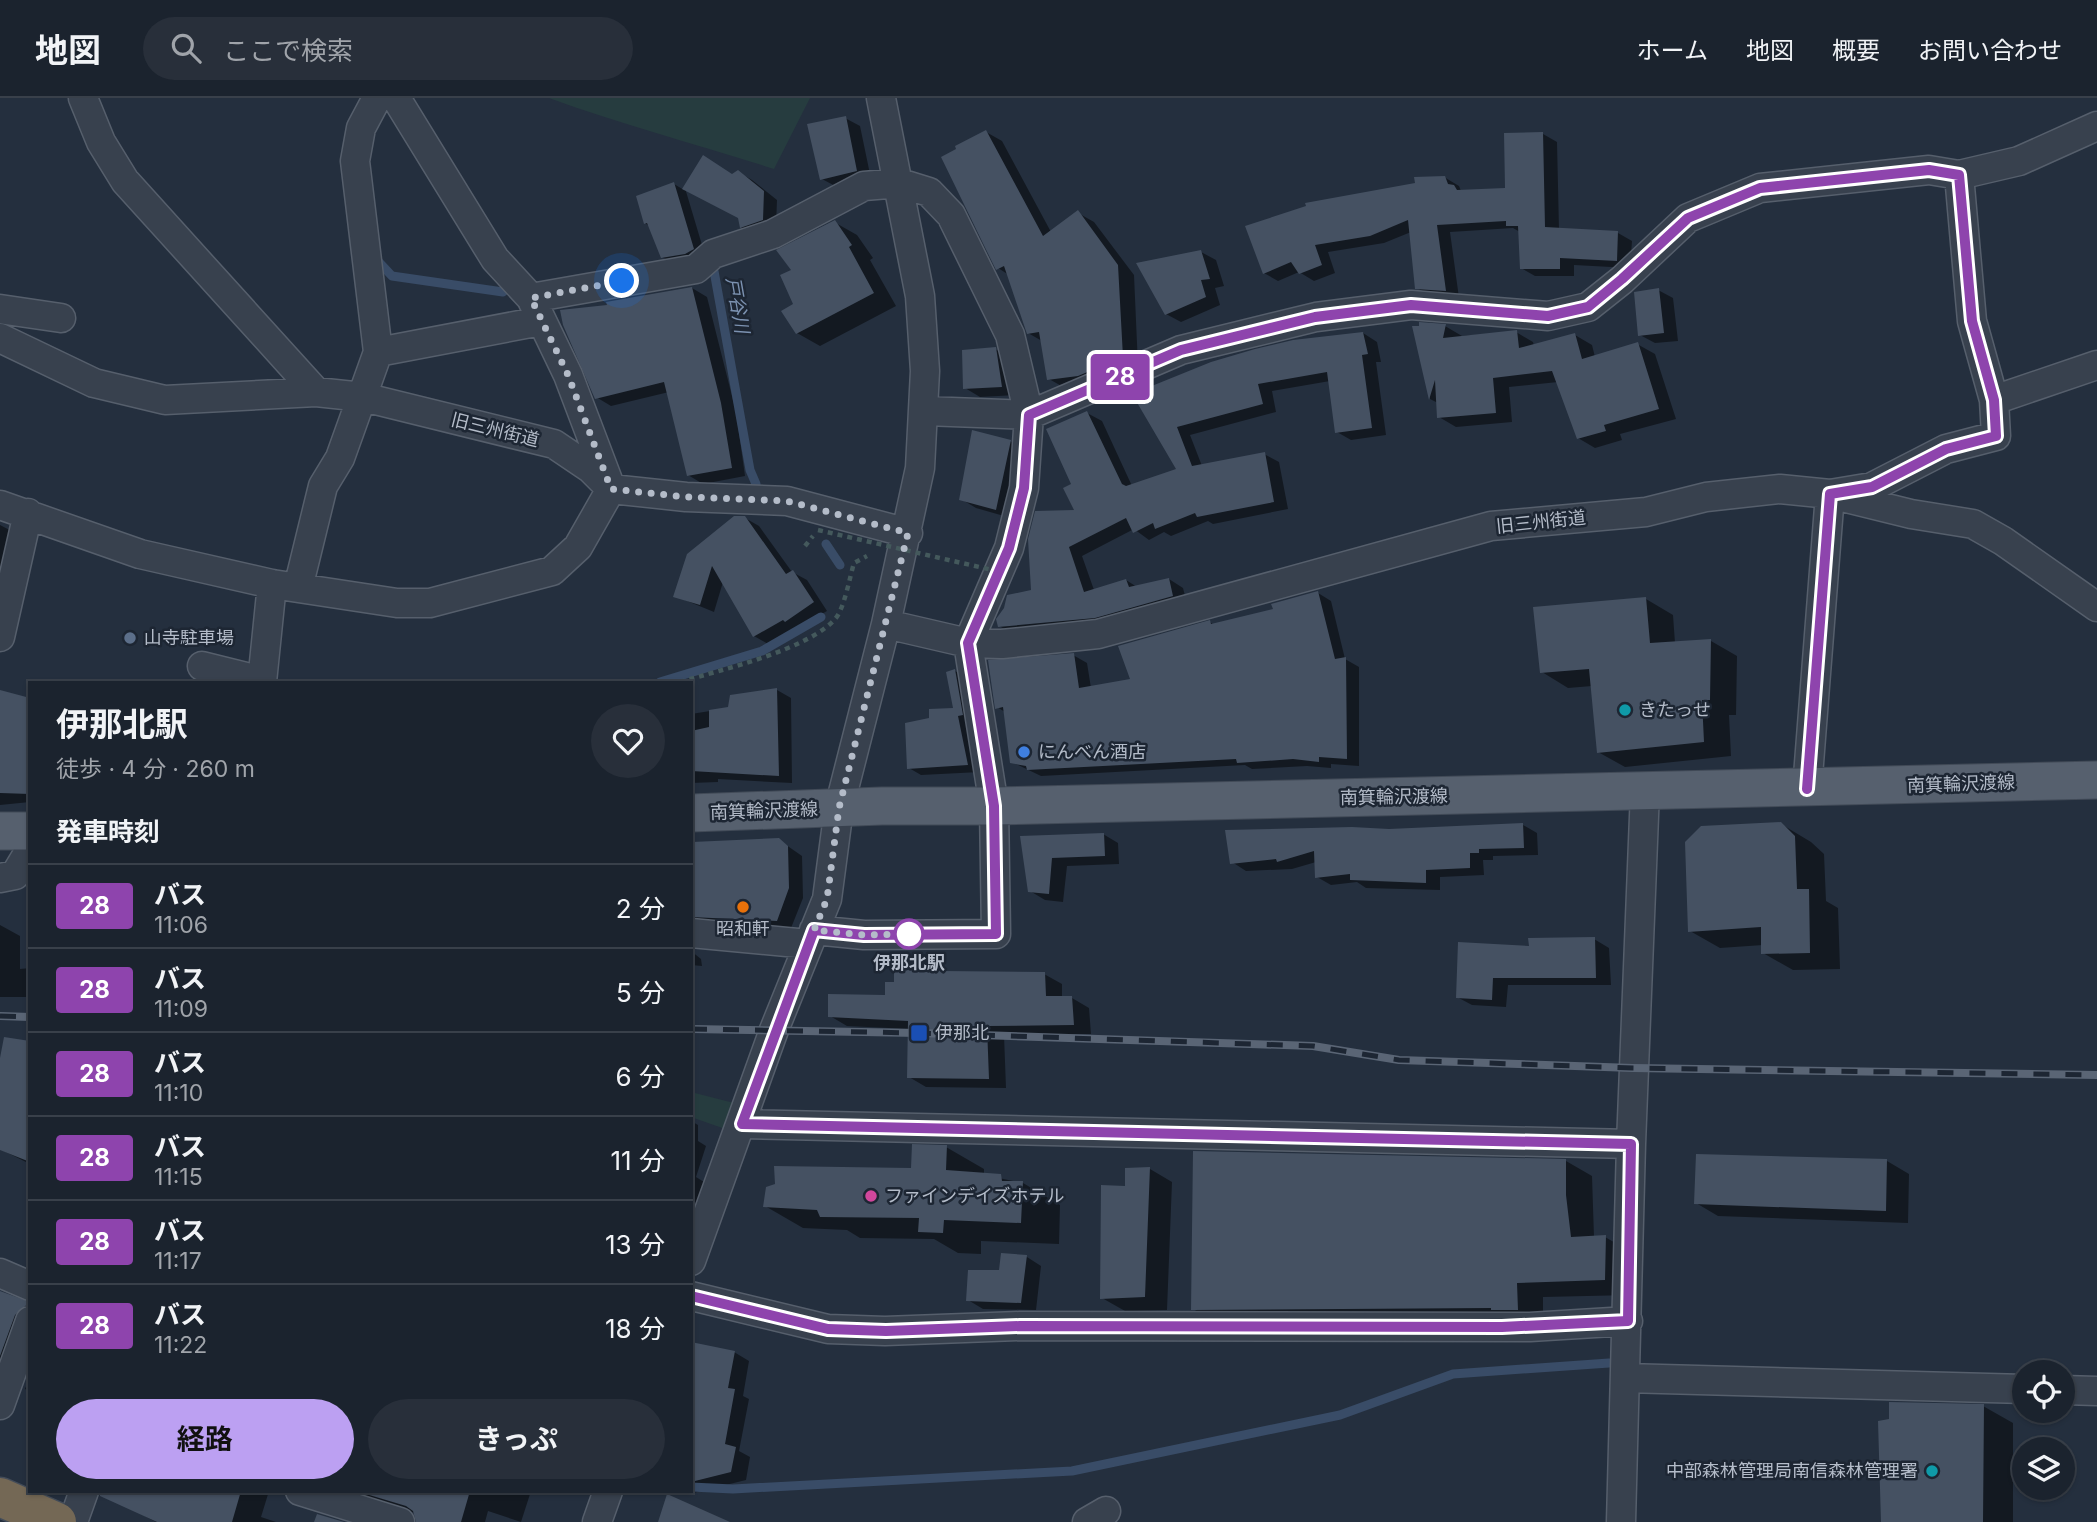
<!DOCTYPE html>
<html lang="ja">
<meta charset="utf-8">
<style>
body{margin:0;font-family:Inter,"Noto Sans JP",sans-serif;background:#282f3a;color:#f1f3f6;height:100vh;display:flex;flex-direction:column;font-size:26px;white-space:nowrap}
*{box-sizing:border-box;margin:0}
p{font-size:23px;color:#a0a4aa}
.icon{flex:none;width:38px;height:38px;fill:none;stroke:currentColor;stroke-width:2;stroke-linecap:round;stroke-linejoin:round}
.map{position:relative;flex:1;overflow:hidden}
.sheet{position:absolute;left:28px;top:583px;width:665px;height:812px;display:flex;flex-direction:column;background:#1b232e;border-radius:0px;box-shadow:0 2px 5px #0004,0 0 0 2px #39404a}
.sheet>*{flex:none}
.badge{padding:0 14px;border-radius:5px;font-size:24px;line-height:46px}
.controls{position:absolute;left:2012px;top:1262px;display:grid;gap:14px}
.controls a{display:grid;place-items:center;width:63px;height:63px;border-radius:50%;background:#1b232e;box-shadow:0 2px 5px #0004,0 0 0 2px #39404a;font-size:35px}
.you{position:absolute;width:35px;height:35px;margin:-18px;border:5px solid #fff;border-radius:50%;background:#1a73e8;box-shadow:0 0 0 10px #1a73e833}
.map>.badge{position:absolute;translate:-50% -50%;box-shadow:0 0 0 4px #fff}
h2{padding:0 28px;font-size:26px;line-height:63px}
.round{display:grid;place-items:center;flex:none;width:74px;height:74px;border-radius:37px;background:#282f3a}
.head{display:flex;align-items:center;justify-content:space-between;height:119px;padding:0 28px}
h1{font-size:33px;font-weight:700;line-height:52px}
.primary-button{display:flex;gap:14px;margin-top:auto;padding:14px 28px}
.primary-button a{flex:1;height:80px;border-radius:42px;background:#bca0f2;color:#111;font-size:28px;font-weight:700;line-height:80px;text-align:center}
.primary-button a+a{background:#282f3a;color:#f1f3f6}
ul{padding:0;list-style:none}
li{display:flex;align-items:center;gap:21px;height:84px;padding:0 28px;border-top:2px solid #39404a}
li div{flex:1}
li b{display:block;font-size:26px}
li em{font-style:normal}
li .badge{min-width:77px;font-weight:700;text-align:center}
header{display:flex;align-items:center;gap:42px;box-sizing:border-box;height:98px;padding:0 35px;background:#1b232e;border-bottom:2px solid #39404a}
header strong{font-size:33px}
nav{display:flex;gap:38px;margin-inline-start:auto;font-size:24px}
.search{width:490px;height:63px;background:#282f3a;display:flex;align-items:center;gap:18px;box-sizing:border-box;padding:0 24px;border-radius:38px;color:#a0a4aa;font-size:26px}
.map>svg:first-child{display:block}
</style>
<header>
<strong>地図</strong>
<div class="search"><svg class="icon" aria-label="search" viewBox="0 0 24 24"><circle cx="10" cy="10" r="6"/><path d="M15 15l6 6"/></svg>ここで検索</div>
<nav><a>ホーム</a><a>地図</a><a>概要</a><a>お問い合わせ</a></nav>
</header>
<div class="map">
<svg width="2097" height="1424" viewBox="0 0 2097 1424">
<rect width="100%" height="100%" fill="#242f3e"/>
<!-- green -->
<path fill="#263c3f" d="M549,0H810L774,71C699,47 623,27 549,0Z
M691,994L734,1005L728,1032L691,1019Z"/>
<!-- shadow -->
<path fill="#0007" d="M845,20L860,28L871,81L837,89L822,81Z
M986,34L1002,43L1051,134L1078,115L1094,124L1134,177L1138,268L1065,290L1049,281L1042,243L1028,235L1009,177L998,170Z
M1543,36L1557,44L1559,132L1618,135L1632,143L1630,170L1574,167V178H1535L1521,170L1520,134L1513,130L1450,134L1459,200L1431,198L1417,190L1411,134L1384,145L1328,154L1335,175L1314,183L1299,174L1278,183L1264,175L1247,129L1444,79L1459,88L1461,93L1507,91Z
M703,59L732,77L738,74L752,82L777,102L776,129L754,136L741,129L740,120L685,90L705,157L674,166L662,159L649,128L645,125L639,99L674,86L684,92Z
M834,124L857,137L873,160L870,162L896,208L820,248L797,235L794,172Z
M1201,154L1216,162L1224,188L1215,190L1220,207L1181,224L1166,216Z
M692,190L707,199L736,314L745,378L703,386L688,377L669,294L611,308L596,299L610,209Z
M1658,192L1673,200L1678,243L1655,245L1640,237Z
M1445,228L1462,238L1516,234L1533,244L1534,248L1575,237L1592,247L1595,259L1637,246L1655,256L1676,321L1620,336L1622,342L1595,350L1578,340L1558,284L1509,289L1512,324L1456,329L1439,319L1438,305L1430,301L1415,230Z
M1363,235L1377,244L1381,264H1376L1386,337L1351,342L1337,334L1330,283L1272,293L1276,314L1190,337L1202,368L1264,356L1279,364L1288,411L1213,426L1208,423L1171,438L1164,434L1149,442L1134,431L1082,458L1094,492L1126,482L1137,489L1169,481L1183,490L1187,506L1110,527L1014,536L999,528L1033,493L1077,413L1073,387L1087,315L1102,323L1132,388L1178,372L1135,297Z
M995,251L1010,259L1016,297L980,299L965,290Z
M1010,343L1025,352L1011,420L976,410L961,401Z
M745,420L759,428L792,474L807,482L827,513L768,546L754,538L723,484L714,514L675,498Z
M0,427L21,438L0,508Z
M1318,495L1331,503L1345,561L1359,569V668L1331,666V670L1307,668L1252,671L1245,667L1041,678L1012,664L1005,614L997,609L1073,557L1087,565L1091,590L1132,583L1210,524L1214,527L1275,512Z
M1646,501L1673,517L1675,545L1711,543L1737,558L1736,617H1729L1731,658L1625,669L1598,654L1592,588L1568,590L1542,574Z
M955,573L967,580L980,674L921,677L909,670L955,612Z
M777,592L791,600L792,685L718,681V684L691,685V616L729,610L731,598Z
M0,593L30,601V704L0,707Z
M1781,726L1811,744L1824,756L1826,803L1838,810L1840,871L1793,872L1763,855V847L1720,850L1690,833Z
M1523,727L1537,735L1538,757L1493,758V762H1483L1484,777L1440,779V792L1366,790L1357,784L1331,787L1317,779L1316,764L1292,771L1246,773L1232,764L1389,733Z
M1103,736L1118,745L1119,766L1067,768L1063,804L1045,802L1030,793L1022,740Z
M779,742L802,758L803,800L791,830L700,827L691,834V745Z
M0,827L20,838V871L30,870V899H0Z
M1594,841L1609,850L1611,887H1508L1506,909L1472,907L1457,899L1530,850Z
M691,853L701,861L702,868L691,867Z
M937,868L949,875L1044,876L1062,886V900H1072L1089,910L1091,936L1004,937L1006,990L926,989L909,979L910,931L847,928L830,918L887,898L896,886Z
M30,945V1066L0,1051V969Z
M691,1023L698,1027V1043L706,1048L696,1079L704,1084L698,1110L694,1109L691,1119Z
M946,1049L984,1071V1077L1023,1085L1060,1107L1059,1146L981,1143V1156L958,1155L934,1141L860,1140L847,1132L803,1130L765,1108L912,1072Z
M1566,1063L1592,1078L1594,1139H1605L1631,1154V1197L1543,1199V1226H1219L1193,1211Z
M1887,1063L1909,1076L1908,1125L1718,1118L1696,1105Z
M1150,1071L1172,1084L1167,1212L1125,1213L1102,1200L1126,1090Z
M1027,1159L1041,1168L1036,1212L983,1211L968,1202L1000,1174Z
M0,1195L30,1206V1246L0,1274Z
M691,1246L734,1254L749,1263L743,1298L749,1301L739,1353L750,1359L746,1382L685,1397L678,1393H691Z
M30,1278V1293L25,1291Z
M1983,1308L2013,1325V1424H1883Z
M122,1393H269L261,1419L276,1424H156L118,1404Z
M343,1393H531L521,1424L488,1413L485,1424H417L415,1415Z"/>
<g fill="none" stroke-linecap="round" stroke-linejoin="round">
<!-- stream -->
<path stroke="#394c67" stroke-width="9" d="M377,162L392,178L503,194
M705,167L714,173L750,372L756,386
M826,446L840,467
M660,584L762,553L821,519
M691,1389L733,1391L1072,1373L1340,1317L1453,1276L1609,1265"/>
</g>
<!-- building -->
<path fill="#455162" d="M846,18L857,73L820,82L807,26Z
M986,32L1043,138L1078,112L1118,167L1123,259L1078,278L1047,282L1039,234L1027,236L1004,168L996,172L941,59L956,51L955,48Z
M1543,34L1545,129L1618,133L1617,163L1560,160V171H1520L1518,128H1506V123L1437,127L1446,193L1415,191L1408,122L1370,138L1315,147L1322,167L1299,176L1291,164L1263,176L1245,128L1306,108L1305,105L1415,85L1414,79L1445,78L1448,86L1454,87L1457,92L1505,90L1504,35Z
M703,57L732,76L738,72L764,93L763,122L740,130L738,120L682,91Z
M674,84L694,151L685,156L661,160L647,125L644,126L636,98Z
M835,122L852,147L849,149L874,195L796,236L781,213L793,206L780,177L791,172L776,152Z
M1201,152L1210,181L1201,182L1206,199L1165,217L1136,165Z
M692,189L721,305L732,370L687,378L664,284L595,301L563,227L560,212L607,207L606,204Z
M1659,190L1664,235L1638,238L1634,194Z
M1419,224L1446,226L1443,240L1517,232L1519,250L1575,235L1582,261L1638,244L1659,311L1604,327L1606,333L1577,341L1552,273L1493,280L1496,315L1437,320L1435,282L1429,302L1412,228H1419Z
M1363,234L1368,256L1362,257L1372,330L1335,335L1327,274L1258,286L1263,306L1177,329L1192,368L1265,354L1274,404L1197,419L1195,415L1155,431L1153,425L1133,435L1126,420L1069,449L1084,494L1126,481L1129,489L1169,480L1173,498L1095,520L998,529L996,521L1004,510L1007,497L1031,492L1028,441L1035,413L1074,412L1063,390L1071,386L1046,331L1087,313L1122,386L1126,388L1176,371L1132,296L1211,264L1255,251L1293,242Z
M996,249L1002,289L963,291L962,252Z
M972,332L1011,342L996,412L959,402Z
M734,418H745L786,476L793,472L814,504L785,524L783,522L753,539L712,468L700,507L673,499L687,456Z
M1318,493L1335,561L1346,559L1347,661L1319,659V664L1293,661L1237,665L1236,661L1027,672L1026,668L1010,665L1003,609L995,611L988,562L1074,555L1079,590L1130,581L1118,548L1210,522L1211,526L1273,511L1271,506Z
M1646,499L1650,545L1711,541L1710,602H1702L1704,644L1597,655L1589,571L1540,575L1533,509Z
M955,571L963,617L958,618L968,667L907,671L905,625L929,620V611L953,610L946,574Z
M777,590L779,678L691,673V633L709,629V612L728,609L730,597Z
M0,592L30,600V696L0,695Z
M1781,724L1795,738L1797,791H1809L1810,855L1761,856V829L1688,834L1685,744L1701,728Z
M1523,725L1524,750L1479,751V755H1470V770L1426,772V785L1350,782V776L1315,780L1314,753L1277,764L1276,761L1230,766L1225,732L1352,729L1389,731Z
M1104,735L1105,758L1052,760L1049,796L1028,794L1020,738Z
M779,740L788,748L789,790L777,823L691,819L692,744Z
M1595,839L1596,880H1493L1492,902L1456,900L1458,844L1529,848L1528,840Z
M894,866H938L940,873L1045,874L1046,898H1072L1074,927L987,928L989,981L907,980L908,923L828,919V896L885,897V884H894Z
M4,939L30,943V1064L0,1052V960Z
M912,1046L947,1047L946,1072L1001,1076L1002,1083H1023L1021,1125L944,1122L943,1135L918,1134L919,1120L820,1119L817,1112L763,1109L766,1089L775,1086L774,1068L911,1070Z
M1193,1053L1566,1061V1097L1571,1139L1606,1137L1605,1182L1517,1185L1518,1212H1491V1210L1191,1212Z
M1696,1056L1887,1061L1886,1113L1694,1106Z
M1150,1069L1145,1199L1100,1201L1101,1087L1125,1088V1070Z
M1001,1155L1027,1157L1021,1205L966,1203L968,1172H999Z
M0,1193L30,1204L15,1217L0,1258Z
M691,1244L735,1253L728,1290L735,1291L725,1346L736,1349L731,1374L691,1384Z
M1889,1304L1984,1306L1983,1424H1881L1878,1323L1889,1321Z
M100,1393H241L232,1424H157L100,1398Z
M356,1393H470L461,1424H416L413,1413L406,1408Z
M667,1396L730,1424H658Z
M317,1416L344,1424H314Z"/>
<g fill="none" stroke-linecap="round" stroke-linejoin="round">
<defs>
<path id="minor" d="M83,0L101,44L125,83L316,294
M377,0L361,30L355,63L378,254
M396,0L495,161L531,200L568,277L609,385
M1959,77L1972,223L1994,302L2097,267
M531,200L696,171L713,156L773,136L864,88L900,85L929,94L951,117L1010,237L1029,317L1024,390L1009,450L968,545L994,708L996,836L864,837L814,832
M0,211L61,220
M0,240L94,285L165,302L316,294L363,299L554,346L591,371L611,391
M925,313L1029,317L1181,252L1316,219L1411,207L1548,218L1588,209L1622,182L1688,120L1760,90L1929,72L1959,77L2019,63L2097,28
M611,391L686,399L787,403L908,435
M0,407L140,456L272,486L397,505H430L552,473L578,449L611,391
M298,490L323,388L340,360L378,254L541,223
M886,526L968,545L1002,546L1098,536L1491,428L1646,414L1706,399L1780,391L1830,396L1911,416L1973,426L2003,443L2097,509
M0,539L28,415
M202,568L262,583
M262,584L272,486
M1807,691L1830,396L1872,389L1946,351L1996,338L1994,302
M0,780L15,777L30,752
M691,835L808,846
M742,1026L1631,1046
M691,1163L774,932L827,801L839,710L886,526L920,370L925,273L920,198L881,0
M0,1175L30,1188
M691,1198L828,1231L885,1233L1020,1228L1530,1229L1628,1223
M1625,1280L2025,1291
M2063,1292L2097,1293
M0,1307L30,1223
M300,1393L400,1424
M73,1424L84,1393
M597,1424L608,1393
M1087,1424L1106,1413
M1621,1424L1631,1046L1645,693"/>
<path id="major" d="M691,715L882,708H994L2097,682
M0,733H30"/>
<path id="highway" d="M0,1399L57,1424"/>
</defs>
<!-- minor casing -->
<use href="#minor" stroke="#565f6c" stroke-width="31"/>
<!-- major casing -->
<use href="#major" stroke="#414a57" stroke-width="39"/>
<!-- highway casing -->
<use href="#highway" stroke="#434c59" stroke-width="41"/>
<!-- path -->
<path stroke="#44595c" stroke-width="4.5" stroke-dasharray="5 5" stroke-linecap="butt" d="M805,448L813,438
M680,584C720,572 808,552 835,521C844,512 850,478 854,465L867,458"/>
<!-- minor -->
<use href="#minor" stroke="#38414e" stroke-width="28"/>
<!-- major -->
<use href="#major" stroke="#56606e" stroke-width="37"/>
<!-- highway -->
<use href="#highway" stroke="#746855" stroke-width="38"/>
<defs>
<path id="rail" d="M0,918L30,919
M691,931L919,935L1313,948L1399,962L1633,970L2097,977"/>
</defs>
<!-- rail casing -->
<use href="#rail" stroke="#5a6575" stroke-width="8"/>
<!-- rail -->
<use href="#rail" stroke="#1d2633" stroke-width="5" stroke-dasharray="16" stroke-linecap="butt"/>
<!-- path-bridge -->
<path stroke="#44595c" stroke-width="4.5" stroke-dasharray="5 5" stroke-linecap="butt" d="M818,432L1001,474"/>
</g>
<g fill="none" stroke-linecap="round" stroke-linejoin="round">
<defs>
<path id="line" d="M691,1198L828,1231L886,1233L1020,1228L1502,1229L1628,1223L1631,1046L742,1026L814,832L864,837L996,836L994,708L968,545L1009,450L1024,390L1029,317L1181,252L1315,219L1411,207L1548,218L1588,209L1622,181L1688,120L1760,90L1929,72L1959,77L1972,223L1994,302L1996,338L1946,351L1872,389L1830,396L1807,691"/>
</defs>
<!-- line casing -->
<use href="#line" stroke="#fff" stroke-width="16"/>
<!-- line -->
<use href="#line" stroke="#8e44ad" stroke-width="10"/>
<!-- walk -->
<path stroke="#b4bcc9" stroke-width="7" stroke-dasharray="0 12.6" d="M622,183L531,200L568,277L611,391L686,399L787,403L908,435L839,710L827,801L814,832L864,837L917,836H909"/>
</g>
<!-- markers -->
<circle fill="#5c6f8a" stroke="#1d2633" stroke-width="2.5" cx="130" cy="540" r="7"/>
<g fill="#0f9aa8" stroke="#1d2633" stroke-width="2.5">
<circle cx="1625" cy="612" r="7"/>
<circle cx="1932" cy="1373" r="7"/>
</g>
<circle fill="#3f7fe0" stroke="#1d2633" stroke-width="2.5" cx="1024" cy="654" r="7"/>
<circle fill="#e8710a" stroke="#1d2633" stroke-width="2.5" cx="743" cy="809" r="7"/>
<circle fill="#fff" stroke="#8e44ad" stroke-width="3.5" cx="909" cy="836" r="14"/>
<rect fill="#1a4fb4" stroke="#1d2633" stroke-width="2.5" x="910" y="926" width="18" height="18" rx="3.5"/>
<circle fill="#d1479c" stroke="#1d2633" stroke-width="2.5" cx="871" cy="1098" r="7"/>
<g text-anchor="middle" stroke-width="5" stroke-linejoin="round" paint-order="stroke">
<!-- street labels -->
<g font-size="18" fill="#b4bcc9" stroke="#1d2633">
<text transform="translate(495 332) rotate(14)" y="6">旧三州街道</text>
<text transform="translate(1541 424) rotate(-6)" y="6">旧三州街道</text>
<text transform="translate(1961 686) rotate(-2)" y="6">南箕輪沢渡線</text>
<text transform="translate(1394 699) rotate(-1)" y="6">南箕輪沢渡線</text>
<text transform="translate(764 713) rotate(-2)" y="6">南箕輪沢渡線</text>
</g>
<!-- poi labels -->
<g font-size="18" fill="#b4bcc9" stroke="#1d2633" text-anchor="start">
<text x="144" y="546">山寺駐車場</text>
<text x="1639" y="618">きたっせ</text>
<text x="1038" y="660">にんべん酒店</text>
<text x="743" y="837" text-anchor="middle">昭和軒</text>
<text x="935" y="941">伊那北</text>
<text x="885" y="1104">ファインデイズホテル</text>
<text x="1918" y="1379" text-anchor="end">中部森林管理局南信森林管理署</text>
</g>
<!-- stop labels -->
<g font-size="18" font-weight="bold" fill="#b4bcc9" stroke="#1d2633">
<text x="909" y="871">伊那北駅</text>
</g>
<!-- water labels -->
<g font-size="19" font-style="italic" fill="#7c92b1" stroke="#1d2633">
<text transform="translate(738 207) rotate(80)" y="7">戸谷川</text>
</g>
</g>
</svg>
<div class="controls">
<a><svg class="icon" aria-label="locate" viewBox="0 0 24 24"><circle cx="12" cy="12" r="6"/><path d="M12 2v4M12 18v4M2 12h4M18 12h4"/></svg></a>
<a><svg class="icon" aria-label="layers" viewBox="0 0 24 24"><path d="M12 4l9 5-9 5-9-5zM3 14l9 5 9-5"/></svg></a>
</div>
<div class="you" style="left:622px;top:183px"></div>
<b class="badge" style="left:1120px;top:279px;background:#8e44ad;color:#fff">28</b>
<section class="sheet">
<div class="head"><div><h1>伊那北駅</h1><p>徒歩 · 4 分 · 260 m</p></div><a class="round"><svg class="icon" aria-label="heart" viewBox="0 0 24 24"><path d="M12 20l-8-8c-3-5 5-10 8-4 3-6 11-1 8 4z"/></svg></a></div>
<h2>発車時刻</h2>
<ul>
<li><span class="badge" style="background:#8e44ad;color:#fff">28</span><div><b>バス</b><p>11:06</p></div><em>2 分</em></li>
<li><span class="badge" style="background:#8e44ad;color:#fff">28</span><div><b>バス</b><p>11:09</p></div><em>5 分</em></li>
<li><span class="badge" style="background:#8e44ad;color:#fff">28</span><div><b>バス</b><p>11:10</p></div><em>6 分</em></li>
<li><span class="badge" style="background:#8e44ad;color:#fff">28</span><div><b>バス</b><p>11:15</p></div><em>11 分</em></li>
<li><span class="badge" style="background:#8e44ad;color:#fff">28</span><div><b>バス</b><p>11:17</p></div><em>13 分</em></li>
<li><span class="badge" style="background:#8e44ad;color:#fff">28</span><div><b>バス</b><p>11:22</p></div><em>18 分</em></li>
</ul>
<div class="primary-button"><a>経路</a><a>きっぷ</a></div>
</section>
</div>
